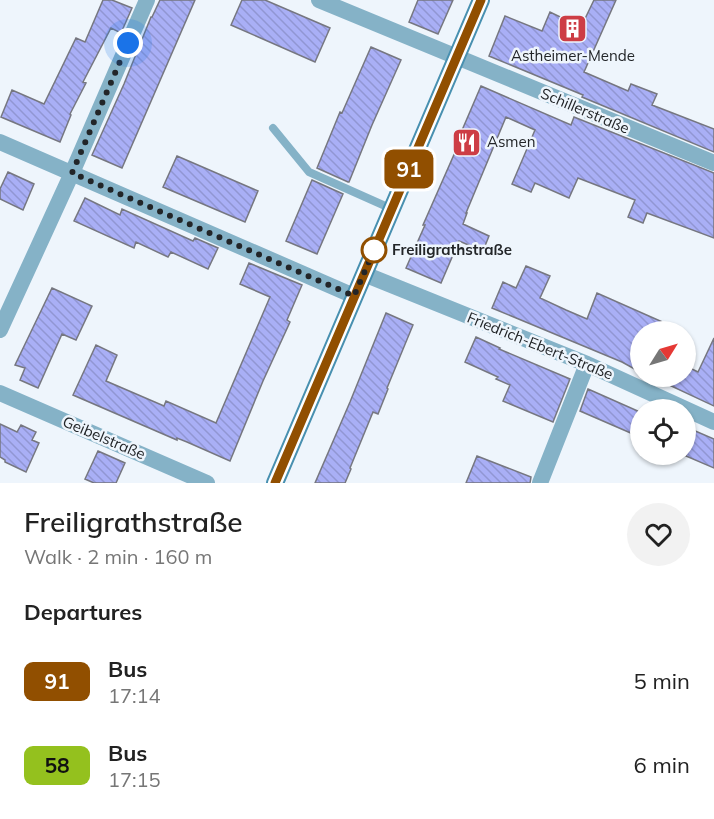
<!DOCTYPE html>
<meta charset="utf-8">
<style>
body{margin:0;font-family:Mulish,sans-serif;background:#f2f2f2;color:#222;height:100vh;display:flex;flex-direction:column;font-size:22px;white-space:nowrap}
*{box-sizing:border-box;margin:0}
p{font-size:20px;color:#767676}
.icon{flex:none;width:33px;height:33px;fill:none;stroke:currentColor;stroke-width:2;stroke-linecap:round;stroke-linejoin:round}
.map{position:relative;height:483px;overflow:hidden}
.panel{display:flex;flex-direction:column;background:#fff;flex:1}
.panel>*{flex:none}
.badge{padding:0 12px;border-radius:9px;font-size:21px;line-height:39px}
.needle{width:39px;rotate:53deg}
.tools{position:absolute;left:630px;top:321px;display:grid;gap:12px}
.tools a{display:grid;place-items:center;width:66px;height:66px;border-radius:50%;background:#fff;box-shadow:0 2px 4px #0004;font-size:30px}
.you{position:absolute;width:30px;height:30px;margin:-15px;border:4px solid #fff;border-radius:50%;background:#1a73e8;box-shadow:0 0 0 9px #1a73e833}
.map>.badge{position:absolute;translate:-50% -50%;box-shadow:0 0 0 3px #fff}
h2{padding:0 24px;font-size:22px;line-height:54px}
.round{display:grid;place-items:center;flex:none;width:63px;height:63px;border-radius:32px;background:#f2f2f2}
.summary{display:flex;align-items:center;justify-content:space-between;height:102px;padding:0 24px}
h1{font-size:28px;font-weight:600;line-height:45px}
ul{padding:0;list-style:none}
li{display:flex;align-items:center;gap:18px;height:84px;padding:0 24px}
li div{flex:1}
li b{display:block;font-size:22px}
li em{font-style:normal}
li .badge{min-width:66px;font-weight:700;text-align:center}
.map>svg:first-child{display:block}
</style>
<div class="map">
<svg width="714" height="483" viewBox="0 0 714 483">
<defs>
<pattern id="building-back-hatch" width="6" height="6" patternUnits="userSpaceOnUse" patternTransform="scale(1.5)"><rect width="6" height="6" fill="#a9aff6"/><path d="M-1 5l2 2M0 0l6 6M5-1l2 2" fill="none" stroke="#9196d3"/></pattern>
</defs>
<rect width="100%" height="100%" fill="#eef5fc"/>
<!-- building -->
<path fill="url(#building-back-hatch)" stroke="#767780" stroke-width="1.5" d="M103,0H112L132,8L121,33L111,28L83,82L86,83L70,114L71,115L60,142L1,117L12,90L44,104L76,38L85,42Z
M160,0H195L122,168L92,155L124,84L151,17H152Z
M242,0H265L330,28L315,62L231,25Z
M418,0H453L438,34L409,22Z
M594,0H616L584,72L628,91L631,84L657,94L652,105L714,129V152L582,97L583,95L489,56L505,16L542,31L550,12L581,27Z
M371,47L401,60L372,125L349,182H348L317,168L340,112L342,113Z
M481,86L571,125L574,117L714,173V238L647,213L643,223L628,217L635,200L578,178L569,198L535,183L531,192L512,184L535,130L506,117L466,213H467L463,224L489,236L483,251L459,241L441,283L406,268L425,225H423L456,150L454,149Z
M177,156L258,191L245,222L163,187Z
M8,172L34,184L23,210L0,199V189Z
M312,180L343,194L317,254L286,241Z
M85,198L120,215L122,209L193,241L195,238L218,248L208,269L171,252L168,257L136,242L134,248L74,221Z
M249,263L302,285L287,320L290,322L263,381L230,461L187,442L177,438V440L73,395L96,345L117,355L106,381L164,406L166,401L216,423L270,297L240,284Z
M526,266L550,276L540,298L566,310L587,319L597,293L685,332H640V372L622,362L492,308L503,282L516,288Z
M52,288L92,306L76,340L62,334L38,388L20,380L25,368L15,365Z
M386,313L413,325L387,388L388,389L378,414L373,412L350,468L351,469L345,483H315L350,402Z
M476,337L500,348L499,349L570,379L553,422L503,401L510,385L496,379L498,377L465,362Z
M714,338V406L650,376H686V366L698,372Z
M588,389L640,412V437L580,411Z
M0,424L17,432L21,425L36,432L32,440L39,443L26,472L5,462V460L0,457Z
M686,427L714,439V468L686,456Z
M98,451L125,463L116,483H94L85,479Z
M477,456L531,477L530,483H466Z"/>
<g fill="none" stroke-linecap="round" stroke-linejoin="round">
<!-- service -->
<path stroke="#85b2c7" stroke-width="8" d="M273,128L309,172L392,209"/>
<!-- minor -->
<path stroke="#85b2c7" stroke-width="16" d="M319,0L714,163
M0,142L354,296
M364,274L587,364L714,422
M0,330L72,173L147,0
M0,393L207,483
M540,483L587,364"/>
<!-- secondary -->
<path stroke="#4890b0" stroke-width="18" d="M275,483L481,0"/>
</g>
<g fill="none" stroke-linecap="round" stroke-linejoin="round">
<defs>
<path id="line" d="M275,483L481,0"/>
</defs>
<!-- line casing -->
<use href="#line" stroke="#fff" stroke-width="14"/>
<!-- line -->
<use href="#line" stroke="#914f00" stroke-width="9"/>
<!-- walk -->
<path stroke="#222528" stroke-width="6" stroke-dasharray="0 10.8" d="M128,43L72,173L354,296L374,250"/>
</g>
<!-- icons -->
<defs>
<symbol id="building-square" viewBox="-11 -11 22 22"><rect x="-9" y="-9" width="18" height="18" rx="4" fill="#cd3d45" stroke="#eef5fc"/><path d="M-4-6H4V6H1V3H-1V6H-4ZM-2.5-4.3h1.7v1.8h-1.7ZM.8-4.3h1.7v1.8H.8ZM-2.5-1h1.7V.8h-1.7ZM.8-1h1.7V.8H.8Z" fill="#fff"/></symbol>
<symbol id="restaurant-square" viewBox="-11 -11 22 22"><rect x="-9" y="-9" width="18" height="18" rx="4" fill="#cd3d45" stroke="#eef5fc"/><path d="M-5-6h1v4h1v-4h1v4h1v-4h1v5L-1.5 .5V6h-2V.5L-5-1ZM5-6V6H3V1.5H1.5Q1.5-4 5-6Z" fill="#fff"/></symbol>
</defs>
<g fill-rule="evenodd">
<use href="#building-square" x="556" y="12" width="33" height="33"/>
<use href="#restaurant-square" x="450" y="126" width="33" height="33"/>
</g>
<!-- markers -->
<circle fill="#fff" stroke="#914f00" stroke-width="3" cx="374" cy="250" r="12"/>
<g text-anchor="middle" stroke-width="5" stroke-linejoin="round" paint-order="stroke">
<!-- poi labels -->
<g font-size="15" fill="#222528" stroke="#eef5fc">
<text x="573" y="61">Astheimer-Mende</text>
<text x="487" y="147" text-anchor="start">Asmen</text>
</g>
<!-- street labels -->
<g font-size="15" fill="#222528" stroke="#eef5fc">
<text transform="translate(585 111) rotate(23)" y="5">Schillerstraße</text>
<text transform="translate(540 346) rotate(22)" y="5">Friedrich-Ebert-Straße</text>
<text transform="translate(104 438) rotate(23)" y="5">Geibelstraße</text>
</g>
<!-- stop labels -->
<g font-size="15" font-weight="bold" fill="#222528" stroke="#eef5fc" text-anchor="start">
<text x="392" y="255">Freiligrathstraße</text>
</g>
</g>
</svg>
<div class="tools">
<a><svg class="needle" viewBox="-14 -14 28 28"><path d="M0-13l5 13h-10z" fill="#e53935"/><path d="M0 13l5-13h-10z" fill="#767676"/></svg></a>
<a><svg class="icon" aria-label="locate" viewBox="0 0 24 24"><circle cx="12" cy="12" r="6"/><path d="M12 2v4M12 18v4M2 12h4M18 12h4"/></svg></a>
</div>
<div class="you" style="left:128px;top:43px"></div>
<b class="badge" style="left:409px;top:169px;background:#914f00;color:#fff">91</b>
</div>
<section class="panel">
<div class="summary"><div><h1>Freiligrathstraße</h1><p>Walk · 2 min · 160 m</p></div><a class="round"><svg class="icon" aria-label="heart" viewBox="0 0 24 24"><path d="M12 20l-8-8c-3-5 5-10 8-4 3-6 11-1 8 4z"/></svg></a></div>
<h2>Departures</h2>
<ul>
<li><span class="badge" style="background:#914f00;color:#fff">91</span><div><b>Bus</b><p>17:14</p></div><em>5 min</em></li>
<li><span class="badge" style="background:#94c11e;color:#111">58</span><div><b>Bus</b><p>17:15</p></div><em>6 min</em></li>
</ul>
</section>
